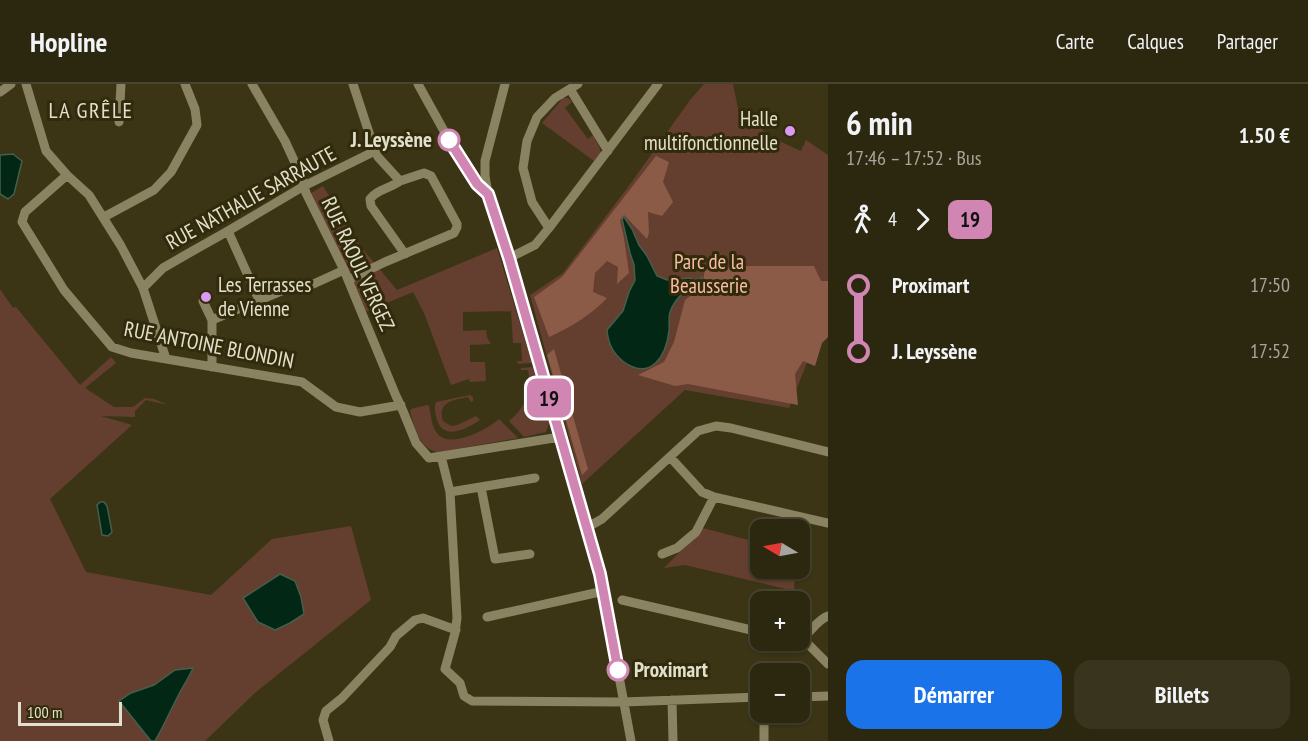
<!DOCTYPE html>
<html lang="fr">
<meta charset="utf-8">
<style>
body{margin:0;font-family:"PT Sans Narrow",sans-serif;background:#38341e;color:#f1f3f6;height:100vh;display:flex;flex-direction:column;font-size:22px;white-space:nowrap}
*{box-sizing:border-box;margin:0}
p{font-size:20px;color:#a6a69f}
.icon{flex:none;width:33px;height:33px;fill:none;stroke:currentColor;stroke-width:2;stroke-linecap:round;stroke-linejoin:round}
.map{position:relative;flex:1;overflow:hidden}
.details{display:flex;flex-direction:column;background:#2c2810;width:480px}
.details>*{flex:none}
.badge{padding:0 12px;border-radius:9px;font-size:21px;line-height:39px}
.needle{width:39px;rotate:280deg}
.fabs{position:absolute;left:750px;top:435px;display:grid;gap:12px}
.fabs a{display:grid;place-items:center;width:60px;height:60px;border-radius:12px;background:#2c2810;box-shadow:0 2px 4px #0004,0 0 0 2px #484430;font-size:30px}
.scale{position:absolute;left:18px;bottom:15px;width:104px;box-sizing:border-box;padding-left:6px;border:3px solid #e2e0cd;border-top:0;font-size:16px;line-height:21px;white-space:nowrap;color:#e2e0cd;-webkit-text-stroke:4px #312b0b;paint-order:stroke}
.map>.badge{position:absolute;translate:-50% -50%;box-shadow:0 0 0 3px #fff}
.legs{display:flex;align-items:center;gap:9px;height:66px;padding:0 18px;font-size:20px}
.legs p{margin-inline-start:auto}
.headline{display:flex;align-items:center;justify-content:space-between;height:102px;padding:0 18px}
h1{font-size:33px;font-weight:600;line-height:45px}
.primary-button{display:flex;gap:12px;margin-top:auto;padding:12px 18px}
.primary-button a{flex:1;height:69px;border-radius:18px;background:#1a73e8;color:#fff;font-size:24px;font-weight:600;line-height:69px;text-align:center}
.primary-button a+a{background:#38341e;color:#f1f3f6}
ul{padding:0 18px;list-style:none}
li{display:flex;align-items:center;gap:21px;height:66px;font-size:22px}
li i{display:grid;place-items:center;width:9px;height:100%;margin:0 8px;background:currentColor}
li i::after{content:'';width:15px;height:15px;margin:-8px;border:4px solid;border-radius:50%;background:#2c2810}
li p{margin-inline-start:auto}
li:first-child i{background:linear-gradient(#0000 50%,currentColor 0)}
li:last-child i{background:linear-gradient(currentColor 50%,#0000 0)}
header{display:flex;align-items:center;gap:36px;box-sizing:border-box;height:84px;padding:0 30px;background:#2c2810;border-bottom:2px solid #484430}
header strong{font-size:28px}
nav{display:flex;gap:33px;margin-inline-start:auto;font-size:21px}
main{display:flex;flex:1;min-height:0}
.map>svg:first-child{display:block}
</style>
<header>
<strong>Hopline</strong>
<nav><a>Carte</a><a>Calques</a><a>Partager</a></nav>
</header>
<main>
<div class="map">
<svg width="828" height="657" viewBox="0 0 828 657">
<rect width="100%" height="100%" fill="#3b3516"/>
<!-- green -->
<path fill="#643e2f" d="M704,0H733L739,29L755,35L766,51L801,67L806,56L828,71V247L816,256L789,324L685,306L582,400L530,211L563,189L631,99L690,16Z
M563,14H568L572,18L565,24L588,55L593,51L599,62L601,69L594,77L542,39Z
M323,102L361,163L397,206L497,164L532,279L518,280L517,277H522L521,259H513L511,227L463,228V247L486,246L487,253L491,260L470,261V278H485L486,297L470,298L469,295L451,301L424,229L413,208L365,228L311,109Z
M0,205L13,224L16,223L80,301L111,273L116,279L85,304L114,323H133L145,314L154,315L168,321L146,316L135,327V333L101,332L132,341L50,415L86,488L211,511L272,455L351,442L371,516L256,608L205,657H0Z
M533,283L549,339L546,348L524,353L509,337C525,325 532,307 528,286H521V284Z
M470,311L473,313V317L471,318L468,313C453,316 437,318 443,337L451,342L457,341L476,332L480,336C465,346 441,358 436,332C435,326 434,323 436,318Z
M427,321L429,322C431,329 431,339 435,346C445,368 487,346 499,335L518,354L438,368C419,365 414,342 410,327L411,325Z
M703,444L760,459V484L795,485L794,507L685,481L664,484Z"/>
<!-- forest -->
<path fill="#8b5b48" d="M656,72L669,78L663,98L673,118L662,132L648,128L649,149L647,155L624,131L620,136L624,154L629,189L617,200L618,183L607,177L595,189L593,208L607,214C590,232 571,243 549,253L534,213L562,193Z
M751,182H814L821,197H828V253L822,259L815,282L803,277L795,290L798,321L688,300L675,302L638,291L664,278L674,258L685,216L702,203L705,185Z
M554,265L588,385L582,391L547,271Z"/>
<!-- water -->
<path fill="#022815" stroke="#455f4c" stroke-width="1.5" d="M13,70L22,77L14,110L8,115L0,110V71Z
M624,133L632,145L639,161L647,172L657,192L667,196L690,194L693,196L699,195L701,193L702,195C689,202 675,214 670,228C668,234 670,241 669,247C666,272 651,297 624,278C613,270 608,259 607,246L623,227L629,208L635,196L634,181L630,169L622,135Z
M100,418H104L107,422L112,448L108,452L102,451L97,421Z
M280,490L295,497L301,513L304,530L290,539L275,546L258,538L243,514Z
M193,584C189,593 184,601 179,610C171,625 164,642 155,657H151L119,617L131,609L154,601L175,586Z"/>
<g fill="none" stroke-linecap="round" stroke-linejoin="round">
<!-- minor -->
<path stroke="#898361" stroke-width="9" d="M26,0L46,67L67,91L89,111L121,162L143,204L166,275
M252,0L285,57L302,94L306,109L344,186L396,312L403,327L416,359L429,374L560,353
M418,0L449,56L466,84L477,100L488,110
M505,0L485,77V92L488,110L509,174L600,490L631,657
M570,5L608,67
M0,8L11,0
M119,38L121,0
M67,91L25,128L22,138L64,206L112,263L131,269L302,298L336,323L360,328L401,321
M400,97C391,104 376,106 370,115L371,122L405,170
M104,133L154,106L171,88L197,41L195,25L185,0
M549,144L532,118L523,84L527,57L537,33L555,14L578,0
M228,147L259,216
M509,174L535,161L549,144L658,0
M348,196L385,178L454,149L457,143V140L431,92L424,89L400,97L378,73L375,67
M309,202L344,186
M143,204L163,184L182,173L228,147L304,102L375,67L353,0
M203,217L212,236V283
M212,236L291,203
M441,372L450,408L457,534L455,549L445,585L460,599L464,612L472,617L623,618L760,613
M670,373L702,408L714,413L828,439
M481,403L495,475L530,470
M450,408L535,394
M586,444L602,435L698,347L716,342L731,344L828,368
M662,470L677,464L696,448L714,413
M622,516L760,548
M487,533L604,507
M800,554H802L828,580
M802,554C812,547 817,536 828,532
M800,613L828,612
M672,616L673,657
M329,657L323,636L326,627L342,614L390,563L396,552L415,536L423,534L456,546
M764,657V628"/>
</g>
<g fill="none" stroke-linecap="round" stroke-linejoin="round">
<defs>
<path id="line-1" d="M449,56L477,100L488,110L509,174L600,490L618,586"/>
</defs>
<!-- line-1 casing -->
<use href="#line-1" stroke="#fff" stroke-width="14"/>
<!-- line-1 -->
<use href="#line-1" stroke="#d085b2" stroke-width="9"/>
</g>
<!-- markers -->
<g fill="#dc99f4" stroke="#312b0b" stroke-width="2">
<circle cx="790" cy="47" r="6"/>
<circle cx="206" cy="213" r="6"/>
</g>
<g fill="#fff" stroke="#d085b2" stroke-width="3">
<circle cx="449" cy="56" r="10"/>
<circle cx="618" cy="586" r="10"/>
</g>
<g text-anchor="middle" stroke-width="6" stroke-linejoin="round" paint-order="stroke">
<!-- poi labels -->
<g font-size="21" fill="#e2e0cd" stroke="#312b0b" text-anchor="end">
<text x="778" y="42">Halle<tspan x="778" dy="24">multifonctionnelle</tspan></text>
<text x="218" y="208" text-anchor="start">Les Terrasses<tspan x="218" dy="24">de Vienne</tspan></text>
</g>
<!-- stop labels -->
<g font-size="21" font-weight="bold" fill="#e2e0cd" stroke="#312b0b" text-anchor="end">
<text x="432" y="63">J. Leyssène</text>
<text x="634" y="593" text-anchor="start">Proximart</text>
</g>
<!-- street labels -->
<g font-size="21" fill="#e2e0cd" stroke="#312b0b">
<text transform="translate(251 114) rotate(-29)" y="7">RUE NATHALIE SARRAUTE</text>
<text transform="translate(358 180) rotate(65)" y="7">RUE RAOUL VERGEZ</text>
<text transform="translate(209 261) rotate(11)" y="7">RUE ANTOINE BLONDIN</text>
</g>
<!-- park labels -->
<g font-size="21" fill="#fabba3" stroke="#312b0b">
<text x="709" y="185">Parc de la<tspan x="709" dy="24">Beausserie</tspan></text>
</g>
<!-- neighbourhood labels -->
<g font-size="22" letter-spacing="1.5" fill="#e2e0cd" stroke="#312b0b">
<text x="91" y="34">LA GRÊLE</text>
</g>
</g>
</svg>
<div class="fabs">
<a><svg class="needle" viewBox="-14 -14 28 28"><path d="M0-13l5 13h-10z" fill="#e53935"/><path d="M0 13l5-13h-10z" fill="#a6a69f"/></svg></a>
<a>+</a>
<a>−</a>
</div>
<div class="scale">100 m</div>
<b class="badge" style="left:549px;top:314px;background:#d085b2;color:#111">19</b>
</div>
<section class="details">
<div class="headline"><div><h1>6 min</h1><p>17:46 – 17:52 · Bus</p></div><b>1.50 €</b></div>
<div class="legs"><svg class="icon" aria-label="walk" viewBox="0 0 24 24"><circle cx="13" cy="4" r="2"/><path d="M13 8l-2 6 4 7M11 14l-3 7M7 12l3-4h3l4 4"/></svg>4<svg class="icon" aria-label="forward" viewBox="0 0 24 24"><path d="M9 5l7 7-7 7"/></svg><b class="badge" style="background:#d085b2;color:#111">19</b></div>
<ul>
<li><i style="color:#d085b2"></i><b>Proximart</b><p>17:50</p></li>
<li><i style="color:#d085b2"></i><b>J. Leyssène</b><p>17:52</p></li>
</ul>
<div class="primary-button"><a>Démarrer</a><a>Billets</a></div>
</section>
</main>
